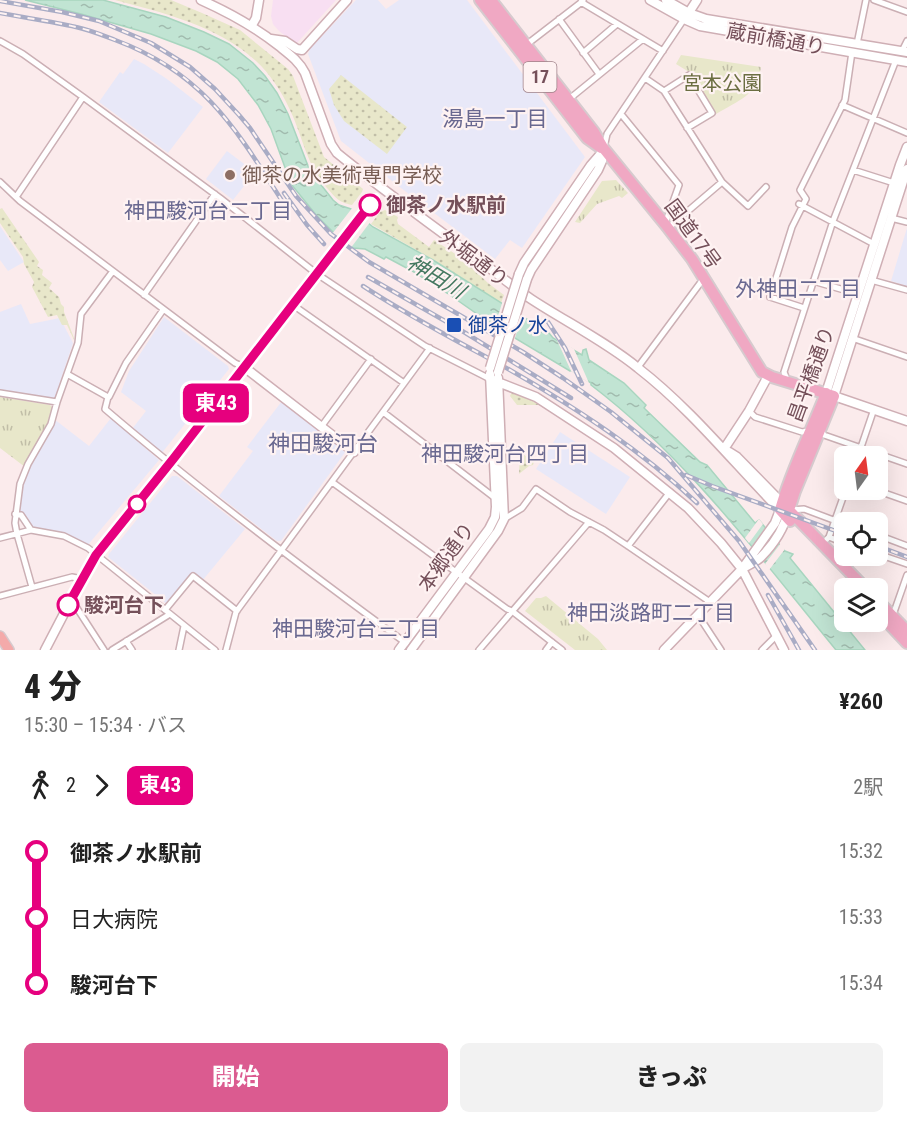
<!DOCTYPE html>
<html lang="ja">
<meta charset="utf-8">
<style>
body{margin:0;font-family:"Roboto Condensed","Noto Sans JP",sans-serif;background:#f2f2f2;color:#222;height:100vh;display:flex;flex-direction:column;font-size:22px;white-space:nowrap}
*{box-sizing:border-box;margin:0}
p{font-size:20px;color:#767676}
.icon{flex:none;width:33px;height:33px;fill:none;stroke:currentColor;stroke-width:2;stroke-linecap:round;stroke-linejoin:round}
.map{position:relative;height:650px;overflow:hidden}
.details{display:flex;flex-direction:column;background:#fff;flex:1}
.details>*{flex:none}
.badge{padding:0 12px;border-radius:9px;font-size:21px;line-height:39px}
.needle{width:39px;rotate:14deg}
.controls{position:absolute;left:834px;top:446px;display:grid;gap:12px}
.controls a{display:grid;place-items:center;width:54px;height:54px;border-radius:9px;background:#fff;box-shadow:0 6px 24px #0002;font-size:30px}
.map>.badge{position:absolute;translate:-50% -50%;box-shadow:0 0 0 3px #fff}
.legs{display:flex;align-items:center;gap:9px;height:66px;padding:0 24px;font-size:20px}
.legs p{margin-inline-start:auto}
.head{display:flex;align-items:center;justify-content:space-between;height:102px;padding:0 24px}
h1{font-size:33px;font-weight:800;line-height:45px}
.primary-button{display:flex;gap:12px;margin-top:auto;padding:12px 24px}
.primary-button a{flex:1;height:69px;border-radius:9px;background:#db5b90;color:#fff;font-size:24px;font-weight:800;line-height:69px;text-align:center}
.primary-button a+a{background:#f2f2f2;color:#222}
ul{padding:0 24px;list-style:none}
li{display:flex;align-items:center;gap:21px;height:66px;font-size:22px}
li i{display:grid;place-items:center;width:9px;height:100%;margin:0 8px;background:currentColor}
li i::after{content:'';width:15px;height:15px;margin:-8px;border:4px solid;border-radius:50%;background:#fff}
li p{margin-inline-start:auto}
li:first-child i{background:linear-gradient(#0000 50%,currentColor 0)}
li:last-child i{background:linear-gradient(currentColor 50%,#0000 0)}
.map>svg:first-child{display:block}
</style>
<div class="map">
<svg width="907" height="650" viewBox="0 0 907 650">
<defs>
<pattern id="grass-dots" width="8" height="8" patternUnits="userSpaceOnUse" patternTransform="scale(1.5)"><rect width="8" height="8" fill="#e8e7ca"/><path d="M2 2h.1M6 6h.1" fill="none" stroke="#c1bea7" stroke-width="1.8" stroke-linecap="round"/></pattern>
<pattern id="park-tufts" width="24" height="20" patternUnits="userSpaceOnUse" patternTransform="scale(1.5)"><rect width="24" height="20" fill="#e8e7ca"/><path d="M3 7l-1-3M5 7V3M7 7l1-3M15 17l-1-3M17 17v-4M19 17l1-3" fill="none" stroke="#c1bea7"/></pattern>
<pattern id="water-ripples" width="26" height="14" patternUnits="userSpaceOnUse" patternTransform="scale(1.5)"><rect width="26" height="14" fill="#c1e4d3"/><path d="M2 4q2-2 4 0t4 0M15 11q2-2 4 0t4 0" fill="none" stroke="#a1bbae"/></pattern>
</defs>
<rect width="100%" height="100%" fill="#fbebec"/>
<!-- education -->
<path fill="#e8e8f8" d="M356,0H378L386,9L399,0H467L585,157L522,248L510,240L495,259L401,188L341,141L308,54L310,49Z
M134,59L144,64L167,79L203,107L168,153L99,102L120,72L123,74Z
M227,151L255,172L233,200L206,179Z
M0,226L24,262L8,271L0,260Z
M907,228V286L891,281Z
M21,304L30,324L60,318L73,343L55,397L53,399L0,391V312Z
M164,317L228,366L229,369L161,454L132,429L146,411L121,392L129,371Z
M282,401L346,451L281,541H277L219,496L253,451L247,447Z
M111,418L159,460L87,546L31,526L19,510L22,482L54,419L89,446Z
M560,432L630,477L606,514L536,469Z
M172,476H177L245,529L202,581L193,574L167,604L108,557L109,554Z"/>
<!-- medical -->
<path fill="#f8dff2" d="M273,0H336L296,44L279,31L273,24L271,16Z"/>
<!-- grass -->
<path fill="url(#grass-dots)" d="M115,0H171L202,13L240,30L288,69L293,76L324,157L363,189L362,192L352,205C338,202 336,198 327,188C306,164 303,137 290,110C282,92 270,74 256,61C218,26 164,13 115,0Z
M341,75L407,127L387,154L344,121L334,105L329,89Z
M2,208L39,262L37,266L43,270L42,275L52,283L49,288L59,297L61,304L64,307V312L74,338V340L67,325H62L57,315L48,317L32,287L34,282L24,264L23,257L0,223V209Z
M385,210L398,217L397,220L398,224L429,247L434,240L463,259L488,283L504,295L501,303L434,260L371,224L380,212Z
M512,392L528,398L539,405H517L510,396Z
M520,454H523L534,462L533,465L529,466L519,474Z"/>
<!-- park -->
<path fill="url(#park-tufts)" d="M681,55L761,67C757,96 739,100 716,114L689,72L676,64Z
M616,180L628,193L622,198L619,196L597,204L580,223L575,222L602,181Z
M0,397L50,405L52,407L47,425L25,467L0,448Z
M546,596L598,639L607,650H575L525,611L536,598H541Z"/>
<!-- water -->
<path fill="url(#water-ripples)" stroke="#a8d5bf" stroke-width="1.5" d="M25,0H103L166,17L204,32L229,44L253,63L265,76L277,93L288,114L310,171L333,200L339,205L351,209L373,227L433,260L549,333L553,338L582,355L583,350L586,349L589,360L624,383L646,405L644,408L700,462L707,465L755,523L759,520L785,551L793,554L790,558L865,650H836C759,556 688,459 591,385V383L571,370L570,371L493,325L447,293L414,272L386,257L384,259L365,249L353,248L333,232L317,216L291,184L271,129L258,105L238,79L217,62L196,51L151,34L81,14Z"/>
<!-- pier -->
<path fill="#fbebec" d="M353,207L371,221L350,249L332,234Z
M503,300L523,313L514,341L494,329Z
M556,338L574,349L589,383L571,371Z
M759,519L763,524L749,543L745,538Z
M781,543L785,549L769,570L765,564Z"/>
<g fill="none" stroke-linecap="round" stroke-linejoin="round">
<defs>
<path id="street" d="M874,0L907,12
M581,2L663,51
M559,19L599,74
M0,41L23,54L83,97L220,198L317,274L425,346L490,379
M857,44L866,0
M526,45L583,1
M902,51L907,41
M583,53L617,24
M645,78L664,91L722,182L748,206L766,187
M664,91L689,75L712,113L687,128
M568,100L643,39
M842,105L907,133
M621,114L679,185L665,224
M604,148L607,134L684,19
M853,170L894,183
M0,182L20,201L235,363L244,367
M16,197L83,97
M799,204L874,244
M891,218L907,222
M668,228L722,182
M871,280L907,290
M813,281L858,294
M144,295L215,194
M293,305L404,383
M804,308L770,297L792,227L806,199L800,190L845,100L852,52
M163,310L126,363L109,397H108L105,409C202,492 303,568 406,643
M852,338L907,357
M638,367L704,278
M67,374L108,397
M787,380L784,372L833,221L896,60
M0,393L57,402
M749,411L755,417L802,432L808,431
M383,412L495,498
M321,427L371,359
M821,429V431L824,435L907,464
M858,456L874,409
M332,482L507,609L512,611L562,650
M873,489L907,501
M790,510L804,509L844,524
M15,514L21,515L31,530
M504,519L522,508L536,489L570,512L604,530L628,546L710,602
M878,535L907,546
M829,537L846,489
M0,538L31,530L64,536L88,548L215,650
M827,539L829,537L844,543
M628,546L670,492
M878,554L907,564
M32,587L17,534L15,523L20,484L28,464L51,424L57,402L78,343L81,314L113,271
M0,596L72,577L82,579
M71,599L104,650
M165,610L193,576L237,611
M698,615L721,650
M893,615L907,575
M126,641L132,650
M112,650L170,614
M179,650L184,626
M226,650L236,612L430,348
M479,650L589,522
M546,650L552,642
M762,650L776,636"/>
<path id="secondary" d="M201,0C230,13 254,26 279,46C289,54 299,61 305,73L331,144L337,153C381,189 427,221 472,255C492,269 510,285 531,299C566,322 605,341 638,368C691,409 733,462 780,510L775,523L742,569L664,650
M650,0L684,19L700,26L907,62
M666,0L689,13L706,19L907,52
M686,17L697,0
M252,25L256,18L259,0
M271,39L285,41L297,49L302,50L347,0
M907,169L834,396L907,421
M519,274L524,263L591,165L604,150
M527,279L531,270L598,170L602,161L604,149
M244,367L354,452
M490,379L536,397L614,448L688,508L721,543L742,569L784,650
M826,393L900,165L907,147
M724,449L749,411L768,376
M729,452L737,457L789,510C784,528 774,544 761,557C757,561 750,564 745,567
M45,650L82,579L96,555L174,458L327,261
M399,650L489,529L495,517L496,507L490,374
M411,650L498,531L504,519L498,378"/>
<path id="primary" d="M0,636L9,650"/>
<path id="highway" d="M480,0L587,138L601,148
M491,0L594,132L604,149L665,224L692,259L762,372L772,377L834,396L795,491L789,510L865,588
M790,521L780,510C791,470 811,432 826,393
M878,601L907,631
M878,612L907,643"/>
</defs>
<!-- street casing -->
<use href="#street" stroke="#cbafb4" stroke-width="8"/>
<!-- secondary casing -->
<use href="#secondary" stroke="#cfafb5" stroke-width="11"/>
<!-- primary casing -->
<use href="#primary" stroke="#d6cace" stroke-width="12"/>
<!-- highway casing -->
<use href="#highway" stroke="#d6cace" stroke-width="14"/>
<!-- street -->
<use href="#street" stroke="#fff" stroke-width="5"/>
<!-- secondary -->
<use href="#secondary" stroke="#fff" stroke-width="8"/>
<!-- primary -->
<use href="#primary" stroke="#f4aaaa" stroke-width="9"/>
<!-- highway -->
<use href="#highway" stroke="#f0a8c3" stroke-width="10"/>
<defs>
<path id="rail" d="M0,1L62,12L99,21L151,43L190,67L215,89L239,115L250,128L296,196L331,234L369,262L523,352L563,378L611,412L668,458L739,541L815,650
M0,13C25,18 51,21 76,27C90,30 102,35 115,40C204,73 236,129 284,204
M284,193L307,225L324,244
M368,277L459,329L571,398
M363,286C410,317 461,343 510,370C576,408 641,450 697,503
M548,322L565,348L582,384
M686,475L712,486L844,534
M878,546L907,557
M768,595L799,650"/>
</defs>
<!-- rail casing -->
<use href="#rail" stroke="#a9acc5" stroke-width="4.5"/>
<!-- rail -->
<use href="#rail" stroke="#fef2f2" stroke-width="2" stroke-dasharray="7" stroke-linecap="butt"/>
<defs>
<path id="secondary-bridge" d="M327,261L376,197
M490,368L519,274
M498,372L527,279"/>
</defs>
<!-- secondary-bridge casing -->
<use href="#secondary-bridge" stroke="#cfafb5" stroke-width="11" stroke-linecap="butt"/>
<!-- secondary-bridge -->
<use href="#secondary-bridge" stroke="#fff" stroke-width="8"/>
</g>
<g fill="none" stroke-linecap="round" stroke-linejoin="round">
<defs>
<path id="line-1" d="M68,605L96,555L174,458L370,205"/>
</defs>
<!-- line-1 casing -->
<use href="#line-1" stroke="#fff" stroke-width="14"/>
<!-- line-1 -->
<use href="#line-1" stroke="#e6007e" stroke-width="9"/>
</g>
<!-- markers -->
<circle fill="#8d6e63" stroke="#fef2f2" stroke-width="2" cx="230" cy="175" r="6"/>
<g fill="#fff" stroke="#e6007e" stroke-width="3">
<circle cx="370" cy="205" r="10"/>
<circle cx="137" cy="504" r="8"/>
<circle cx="68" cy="605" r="10"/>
</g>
<rect fill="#1a4fb4" stroke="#fef2f2" stroke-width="2" x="446" y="317" width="16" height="16" rx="3"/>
<g text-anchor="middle" stroke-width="4.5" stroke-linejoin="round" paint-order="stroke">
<!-- shield labels -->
<rect fill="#fef2f2" stroke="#9e8188" stroke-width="1.5" x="523.5" y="62" width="33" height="30" rx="4.5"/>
<g font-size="18" font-weight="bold" fill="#75505a">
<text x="540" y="83">17</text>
</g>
<!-- street labels -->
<g font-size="20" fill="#75505a" stroke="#fef2f2">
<text transform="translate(776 39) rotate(10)" y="7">蔵前橋通り</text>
<text transform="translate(693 234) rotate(54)" y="7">国道17号</text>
<text transform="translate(474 258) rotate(37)" y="7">外堀通り</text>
<text transform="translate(811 374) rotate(-70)" y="7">昌平橋通り</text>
<text transform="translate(446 557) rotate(-54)" y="7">本郷通り</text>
</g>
<!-- park labels -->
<g font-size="20" fill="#6b6e42" stroke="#fef2f2">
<text x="722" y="90">宮本公園</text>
</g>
<!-- education labels -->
<g font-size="20" fill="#785e54" stroke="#fef2f2" text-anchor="start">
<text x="242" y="182">御茶の水美術専門学校</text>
</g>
<!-- stop labels -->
<g font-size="20" font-weight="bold" fill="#75505a" stroke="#fef2f2" text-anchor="start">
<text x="386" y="212">御茶ノ水駅前</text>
<text x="84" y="612">駿河台下</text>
</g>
<!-- transit labels -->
<g font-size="20" fill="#164399" stroke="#fef2f2" text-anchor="start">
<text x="468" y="332">御茶ノ水</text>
</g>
<!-- neighbourhood labels -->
<g font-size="21" fill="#696890" stroke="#fef2f2">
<text x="495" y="126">湯島一丁目</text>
<text x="208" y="218">神田駿河台二丁目</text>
<text x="798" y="296">外神田二丁目</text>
<text x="505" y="461">神田駿河台四丁目</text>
<text x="651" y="620">神田淡路町二丁目</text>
<text x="356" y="636">神田駿河台三丁目</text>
</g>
<!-- water labels -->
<g font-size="21" font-style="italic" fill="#447860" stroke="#fef2f2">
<text transform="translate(436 277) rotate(31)" y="7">神田川</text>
</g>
<!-- quarter labels -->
<g font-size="22" fill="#696890" stroke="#fef2f2">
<text x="323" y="451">神田駿河台</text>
</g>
</g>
</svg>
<div class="controls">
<a><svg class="needle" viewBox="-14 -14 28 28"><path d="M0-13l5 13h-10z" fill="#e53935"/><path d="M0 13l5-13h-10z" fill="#767676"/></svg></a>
<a><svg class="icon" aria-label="locate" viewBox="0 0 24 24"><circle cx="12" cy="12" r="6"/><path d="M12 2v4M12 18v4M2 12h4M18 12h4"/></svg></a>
<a><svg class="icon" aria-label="layers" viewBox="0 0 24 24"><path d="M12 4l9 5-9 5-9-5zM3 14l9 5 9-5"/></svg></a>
</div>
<b class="badge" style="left:216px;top:403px;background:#e6007e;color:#fff">東43</b>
</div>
<section class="details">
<div class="head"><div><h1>4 分</h1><p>15:30 – 15:34 · バス</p></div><b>¥260</b></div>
<div class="legs"><svg class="icon" aria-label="walk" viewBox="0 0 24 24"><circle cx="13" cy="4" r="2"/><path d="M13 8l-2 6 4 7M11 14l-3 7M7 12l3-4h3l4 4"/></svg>2<svg class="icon" aria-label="forward" viewBox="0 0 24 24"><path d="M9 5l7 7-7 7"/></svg><b class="badge" style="background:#e6007e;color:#fff">東43</b><p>2駅</p></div>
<ul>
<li><i style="color:#e6007e"></i><b>御茶ノ水駅前</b><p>15:32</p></li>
<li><i style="color:#e6007e"></i><span>日大病院</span><p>15:33</p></li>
<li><i style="color:#e6007e"></i><b>駿河台下</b><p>15:34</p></li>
</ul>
<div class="primary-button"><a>開始</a><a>きっぷ</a></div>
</section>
